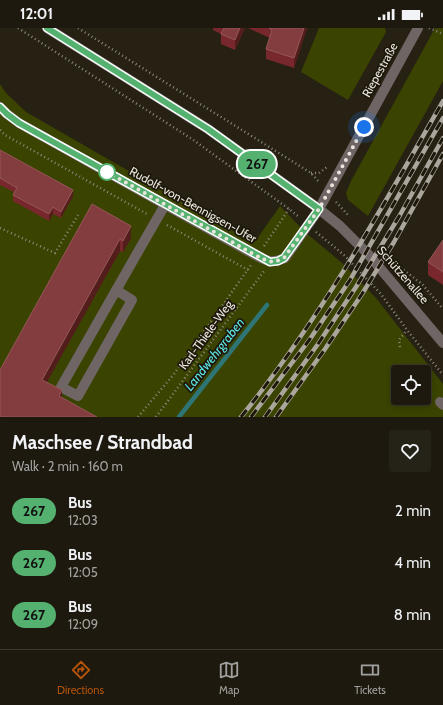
<!DOCTYPE html>
<meta charset="utf-8">
<style>
body{margin:0;font-family:Cabin,sans-serif;background:#252218;color:#f1f3f6;height:100vh;display:flex;flex-direction:column;font-size:15px;white-space:nowrap}
*{box-sizing:border-box;margin:0}
p{font-size:13px;color:#a0a09e}
.icon{flex:none;width:22px;height:22px;fill:none;stroke:currentColor;stroke-width:2;stroke-linecap:round;stroke-linejoin:round}
.map{position:relative;height:389px;overflow:hidden}
.drawer{display:flex;flex-direction:column;background:#1d190f;flex:1}
.drawer>*{flex:none}
.badge{padding:0 8px;border-radius:13px;font-size:14px;line-height:26px}
.buttons{position:absolute;left:391px;top:337px;display:grid;gap:8px}
.buttons a{display:grid;place-items:center;width:40px;height:40px;border-radius:4px;background:#1d190f;box-shadow:0 2px 6px #0003,0 0 0 1px #3b382f;font-size:20px}
.you{position:absolute;width:20px;height:20px;margin:-10px;border:3px solid #fff;border-radius:50%;background:#1a73e8;box-shadow:0 0 0 6px #1a73e833}
.map>.badge{position:absolute;translate:-50% -50%;box-shadow:0 0 0 2px #fff}
.round{display:grid;place-items:center;flex:none;width:42px;height:42px;border-radius:4px;background:#252218}
.overview{display:flex;align-items:center;justify-content:space-between;height:68px;padding:0 12px}
h1{font-size:19px;font-weight:700;line-height:30px}
ul{padding:0;list-style:none}
li{display:flex;align-items:center;gap:12px;height:52px;padding:0 12px}
li div{flex:1}
li b{display:block;font-size:15px}
li em{font-style:normal}
li .badge{min-width:44px;font-weight:700;text-align:center}
.status{display:flex;justify-content:space-between;align-items:center;height:28px;padding:0 20px;background:#1d190f;direction:ltr}
.status svg{height:11px;fill:currentColor}
.tab-bar{display:flex;justify-content:space-around;align-items:center;height:56px;border-top:1px solid #3b382f;background:#1d190f;font-size:11px;color:#a0a09e}
.tab-bar a{display:grid;justify-items:center;gap:2px}
.tab-bar .active{color:#b45309}
.map>svg:first-child{display:block}
</style>
<div class="status"><b>12:01</b><svg viewBox="0 0 49 12"><path d="M0 12V9h3v3zM5 12V6h3v6zM10 12V3h3v9zM15 12V0h3v12zM26 1h20v11H26zM47 4h2v5h-2z"/></svg></div>
<div class="map">
<svg width="443" height="389" viewBox="0 0 443 389">
<rect width="100%" height="100%" fill="#272114"/>
<!-- green -->
<path fill="#3a4300" fill-rule="evenodd" d="M319,0H385L386,4L348,72L301,44Z
M435,0H443V53L368,188L348,172L346,165L351,153Z
M0,56L6,65L26,84L254,215L280,178L305,204L342,235L376,270L443,356V389H0ZM398,344H424V370H398Z"/>
<g fill="none" stroke-linecap="round" stroke-linejoin="round">
<!-- stream -->
<path stroke="#2e7676" stroke-width="4.5" d="M179,389L267,277"/>
<!-- path -->
<path stroke="#8e897f" stroke-width="2.5" stroke-dasharray="1 3" stroke-linecap="butt" d="M18,0L192,111L289,181L299,189
M78,0L311,145L320,155
M429,0L443,6
M0,102L5,107L147,186
M311,145H319L327,139
M336,174L348,187
M167,197L248,242
M0,200L55,225L78,187
M316,204L344,227L381,266L407,302L443,347
M264,218L289,181
M383,223L397,237L422,256L443,281
M400,319L399,312L407,302
M138,389L174,346L251,237
M156,389L264,243"/>
<!-- minor -->
<path stroke="#6e6564" stroke-width="10" d="M47,0L208,101L319,181L340,198L368,226L443,315
M0,79L7,86L19,95L257,228C269,234 272,235 285,230L319,181L418,0
M116,262L132,272L78,368L61,359C96,298 130,237 165,177
M440,374L443,377"/>
<defs>
<path id="rail" d="M241,389C320,291 381,182 443,73
M251,389L310,311L350,252L443,90
M265,389L318,316L356,259L400,187L443,110
M276,389L325,321L362,266L394,214L443,126"/>
</defs>
<!-- rail casing -->
<use href="#rail" stroke="#aba69d" stroke-width="4.5"/>
<!-- rail -->
<use href="#rail" stroke="#1e180b" stroke-width="3" stroke-dasharray="9" stroke-linecap="butt"/>
</g>
<!-- wall -->
<path fill="#78282c" d="M213,0H245L235,22L221,16V6L213,2Z
M248,0H307L294,40L266,31V21L270,10Z
M0,122L73,168L61,190L53,186L49,193L13,173V167L14,164L0,157Z
M92,176L131,210L123,224L120,223L46,354L0,389Z
M443,212V257L428,247V234Z"/>
<!-- shaded-wall -->
<path fill="#521d1b" d="M240,0H245L235,22V12Z
M304,0H307L294,40V30Z
M73,162V168L61,190V184Z
M53,179V186L49,193V186Z
M131,198V210L123,224V213Z
M120,211V223L42,363V352Z
M62,362V374L59,368Z"/>
<!-- building -->
<path fill="#843d3f" stroke="#945758" d="M224,0H240L235,12L221,6Z
M269,0H304L294,30L266,21L272,2Z
M0,122L73,162L61,184L53,179L49,186L13,167L17,160L0,150Z
M92,176L131,198L123,213L120,211L42,352L62,362L59,368L97,389H0V342Z
M443,212V244L428,234Z"/>
<g fill="none" stroke-linecap="round" stroke-linejoin="round">
<defs>
<path id="line" d="M0,79L7,86L19,95L270,234L278,233L284,230L319,181L208,101L47,0"/>
</defs>
<!-- line casing -->
<use href="#line" stroke="#fff" stroke-width="9"/>
<!-- line -->
<use href="#line" stroke="#54b16f" stroke-width="6"/>
<!-- walk -->
<path stroke="#e9e5dd" stroke-width="4" stroke-dasharray="0 7.2" d="M107,144L257,228C269,234 272,236 284,230L319,181L364,99"/>
</g>
<!-- markers -->
<circle fill="#fff" stroke="#54b16f" stroke-width="2" cx="107" cy="144" r="8"/>
<g text-anchor="middle" stroke-width="3.5" stroke-linejoin="round" paint-order="stroke">
<!-- street labels -->
<g font-size="12" fill="#e9e5dd" stroke="#1e180b">
<text transform="translate(380 42) rotate(-61)" y="4">Riepestraße</text>
<text transform="translate(193 177) rotate(29)" y="4">Rudolf-von-Bennigsen-Ufer</text>
<text transform="translate(403 247) rotate(49)" y="4">Schützenallee</text>
<text transform="translate(206 307) rotate(-54)" y="4">Karl-Thiele-Weg</text>
</g>
<!-- water labels -->
<g font-size="13" font-style="italic" fill="#5ce6e7" stroke="#1e180b">
<text transform="translate(214 326) rotate(-52)" y="5">Landwehrgraben</text>
</g>
</g>
</svg>
<div class="buttons">
<a><svg class="icon" aria-label="locate" viewBox="0 0 24 24"><circle cx="12" cy="12" r="6"/><path d="M12 2v4M12 18v4M2 12h4M18 12h4"/></svg></a>
</div>
<div class="you" style="left:364px;top:99px"></div>
<b class="badge" style="left:257px;top:136px;background:#54b16f;color:#111">267</b>
</div>
<section class="drawer">
<div class="overview"><div><h1>Maschsee / Strandbad</h1><p>Walk · 2 min · 160 m</p></div><a class="round"><svg class="icon" aria-label="heart" viewBox="0 0 24 24"><path d="M12 20l-8-8c-3-5 5-10 8-4 3-6 11-1 8 4z"/></svg></a></div>
<ul>
<li><span class="badge" style="background:#54b16f;color:#111">267</span><div><b>Bus</b><p>12:03</p></div><em>2 min</em></li>
<li><span class="badge" style="background:#54b16f;color:#111">267</span><div><b>Bus</b><p>12:05</p></div><em>4 min</em></li>
<li><span class="badge" style="background:#54b16f;color:#111">267</span><div><b>Bus</b><p>12:09</p></div><em>8 min</em></li>
</ul>
</section>
<nav class="tab-bar">
<a class="active"><svg class="icon" aria-label="directions" viewBox="0 0 24 24"><path d="M12 3l9 9-9 9-9-9zM9 14v-3h6M13 9l2 2-2 2"/></svg>Directions</a>
<a><svg class="icon" aria-label="map" viewBox="0 0 24 24"><path d="M3 6l6-2 6 2 6-2v14l-6 2-6-2-6 2zM9 4v14M15 6v14"/></svg>Map</a>
<a><svg class="icon" aria-label="tickets" viewBox="0 0 24 24"><path d="M3 7h18v10H3zM15 7v10"/></svg>Tickets</a>
</nav>
